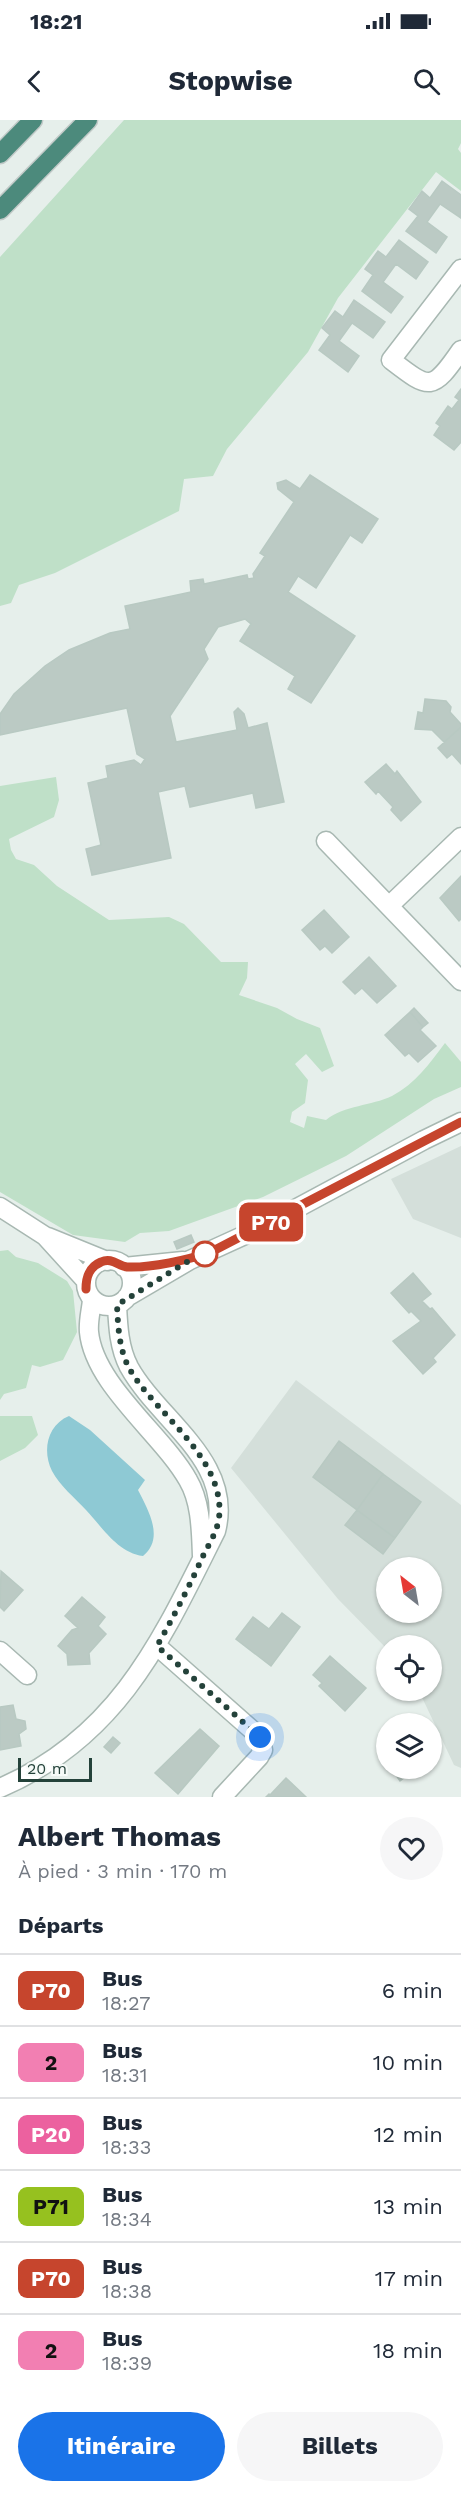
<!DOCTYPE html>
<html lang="fr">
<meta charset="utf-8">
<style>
body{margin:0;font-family:"Work Sans",sans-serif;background:#f6f6f7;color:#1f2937;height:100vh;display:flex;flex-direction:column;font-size:22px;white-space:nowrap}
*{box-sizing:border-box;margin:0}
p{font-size:20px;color:#747a83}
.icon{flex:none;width:33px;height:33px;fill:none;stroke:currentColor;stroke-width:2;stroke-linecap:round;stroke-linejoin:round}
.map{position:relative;height:1677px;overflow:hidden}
.panel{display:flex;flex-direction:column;background:#fff;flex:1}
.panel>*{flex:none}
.badge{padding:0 12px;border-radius:9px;font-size:21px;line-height:39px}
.needle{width:39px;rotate:329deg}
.buttons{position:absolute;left:376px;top:1437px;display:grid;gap:12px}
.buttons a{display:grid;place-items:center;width:66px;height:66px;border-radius:50%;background:#fff;box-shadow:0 2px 4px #0004;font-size:30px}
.scale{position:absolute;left:18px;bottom:15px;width:74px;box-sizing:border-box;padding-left:6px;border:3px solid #24423a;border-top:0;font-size:16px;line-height:21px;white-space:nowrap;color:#24423a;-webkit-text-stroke:4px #f7fbf9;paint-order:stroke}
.you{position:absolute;width:30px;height:30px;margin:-15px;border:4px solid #fff;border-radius:50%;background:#1a73e8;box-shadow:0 0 0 9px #1a73e833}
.map>.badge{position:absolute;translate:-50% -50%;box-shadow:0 0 0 3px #fff}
h2{padding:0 18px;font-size:22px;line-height:54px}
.round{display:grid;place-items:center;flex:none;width:63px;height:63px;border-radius:32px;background:#f6f6f7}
.overview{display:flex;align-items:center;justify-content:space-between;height:102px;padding:0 18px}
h1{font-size:28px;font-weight:700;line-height:45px}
.primary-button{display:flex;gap:12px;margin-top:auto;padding:12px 18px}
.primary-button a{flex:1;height:69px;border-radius:36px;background:#1a73e8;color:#fff;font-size:24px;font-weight:700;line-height:69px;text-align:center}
.primary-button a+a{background:#f6f6f7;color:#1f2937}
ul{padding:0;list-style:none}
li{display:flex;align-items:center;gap:18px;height:72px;padding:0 18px;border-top:2px solid #e0e1e3}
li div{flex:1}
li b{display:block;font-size:22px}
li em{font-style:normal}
li .badge{min-width:66px;font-weight:700;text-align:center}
.status{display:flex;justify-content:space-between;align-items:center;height:42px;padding:0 30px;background:#fff;direction:ltr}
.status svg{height:16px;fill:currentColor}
header{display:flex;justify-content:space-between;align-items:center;height:78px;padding:0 18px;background:#fff;font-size:27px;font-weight:700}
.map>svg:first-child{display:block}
</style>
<div class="status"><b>18:21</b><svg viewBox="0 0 49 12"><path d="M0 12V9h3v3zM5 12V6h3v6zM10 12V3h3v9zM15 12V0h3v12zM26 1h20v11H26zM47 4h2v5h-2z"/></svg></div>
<header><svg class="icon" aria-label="back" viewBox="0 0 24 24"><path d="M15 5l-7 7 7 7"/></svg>Stopwise<svg class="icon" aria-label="search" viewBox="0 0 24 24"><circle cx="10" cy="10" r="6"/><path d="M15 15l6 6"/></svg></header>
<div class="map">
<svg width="461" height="1677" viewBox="0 0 461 1677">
<rect width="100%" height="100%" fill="#e6efeb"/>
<!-- built -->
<path fill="#d4dfda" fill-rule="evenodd" d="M461,1026V1118L413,1099L391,1059Z
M296,1260L461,1385V1648L454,1645L419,1571L432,1570V1526H387V1529L338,1479L231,1348ZM387,1448H432V1492H387Z"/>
<!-- green -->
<path fill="#bfe0c8" d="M124,0H461V23L458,29L461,33V71L436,52L338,178L308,232L227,329L213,356L184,359L179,391L55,453L19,465L11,483L0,486V137Z
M56,657L59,680L54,697L9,719L11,730L16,739L34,745L57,766L109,800L169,797L184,804L221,842H248L247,858L239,875L277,888L297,899L320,908L334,946L322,952L306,934L295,944L308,960L305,983L292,992L290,1002L304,1008L307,996L326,1000C345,985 371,986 392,976C415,964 430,943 445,923L461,942V967L434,979L346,1036L263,1077L169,1111L140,1113L125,1122L73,1115L0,1072V666Z
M8,1130L16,1137L38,1143L67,1161L73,1171L77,1212L63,1240L40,1247L32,1245L26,1268L4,1274L0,1280V1131Z
M0,1296H32L38,1315L25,1328L0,1341Z"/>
<!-- water -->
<path fill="#8ec9d4" d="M69,1296L90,1310L145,1360L138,1370C148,1390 165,1418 143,1436C118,1433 102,1407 86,1390C75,1378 60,1366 52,1351C42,1331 47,1305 69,1296Z"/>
<!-- building -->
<path fill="#bbcac4" stroke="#b8c9c2" stroke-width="1.5" d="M442,61L461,75V98L440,84L427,102L447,117L436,133L406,111L418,96L409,89L422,71L430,78Z
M399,120L428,142L416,159L396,144L383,162L403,177L391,193L362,171L373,155L365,149L378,131L386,137Z
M354,180L385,202L373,218L352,203L339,221L359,236L348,252L319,230L330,215L322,208L335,191L343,197Z
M461,269V322L454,330L434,315L440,306L436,303L448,286L452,289L459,280L455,277Z
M310,355L378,399L362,423L350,415L316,468L298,456L288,472L355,516L311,583L288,569L295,556L240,521L251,504L245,499L218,507L204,529L208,539L170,596L176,622L237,610L234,592L238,588L244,594L248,608L267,603L284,682L256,688L253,673L190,687L185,666L158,672L171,738L92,755L86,729L101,725L88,663L108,658L106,646L134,640L141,645L145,639L137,634L127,588L0,615V594L14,574L45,546L69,530L110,513L130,509L125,486L191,472L190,461L203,459L204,464L247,455L248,459L254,458L253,454L265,436L260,433L294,382L278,369L277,363L286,360L300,369Z
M425,579L446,581L451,587L450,592L461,604V607L444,622L432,610L415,609L418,592L423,593Z
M461,607V644L452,634L447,638L438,628Z
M386,644L395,654L397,651L421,682L401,701L391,690L393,687L378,671L376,674L365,662Z
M461,756V799L459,801L440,778Z
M324,790L349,817L332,833L325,826L320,830L302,810Z
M369,837L396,866L377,883L362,868L355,874L343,862Z
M414,888L428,903L423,907L410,892Z
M410,892L423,907L420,910L436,926L418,942L409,933L405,936L385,915Z
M191,1115L194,1122L177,1129L174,1122Z
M413,1153L431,1174L422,1181L430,1189L432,1188L455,1215L433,1238L436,1242L423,1254L393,1221L421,1201L411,1191L409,1193L391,1173Z
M339,1321L383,1354L357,1390L313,1357Z
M383,1354L421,1382L395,1418L357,1390Z
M357,1390L395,1418L383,1434L345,1405Z
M1,1451L23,1470L4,1491L0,1487Z
M82,1477L105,1497L98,1506L106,1514L89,1533L90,1544L68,1545L67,1534L58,1526L72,1510L78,1508L65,1496Z
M282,1493L300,1507L271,1546L236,1519L253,1497L269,1509Z
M330,1536L366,1568L345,1591L319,1566L322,1563L313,1555Z
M13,1585L16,1599L25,1601L26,1609L19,1614L21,1626L0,1630V1587Z
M200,1609L219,1626L178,1674L155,1653Z
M113,1617L120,1623L111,1633L104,1627Z
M391,1648H414L415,1649L400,1661Z
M286,1658L306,1677H266L269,1674L270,1675Z"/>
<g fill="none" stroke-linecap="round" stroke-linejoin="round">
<defs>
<path id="minor" d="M461,149L391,240C430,270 432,272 461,230
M326,721L461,861
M390,785L461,717
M0,1087L45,1116L86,1161
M48,1117L107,1141
M86 1163a23 23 0 1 1 46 0a23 23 0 1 1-46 0Z
M124,1147L183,1141
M127,1177L190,1140L258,1109L424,1020L461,1002
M92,1180C91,1191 88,1201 89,1212C94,1265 163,1315 188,1360C201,1382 201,1411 202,1436
M157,1526L260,1617L263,1630L259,1637L222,1677
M0,1531L27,1555
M0,1668C119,1617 162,1519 216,1411C234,1341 159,1301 129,1247C119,1228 118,1206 117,1185"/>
<path id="trunk" d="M0,34L33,0
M0,90L88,0"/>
</defs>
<!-- minor casing -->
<use href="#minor" stroke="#a8b8b2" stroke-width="21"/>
<!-- trunk casing -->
<use href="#trunk" stroke="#c2cac8" stroke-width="21"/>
<!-- minor -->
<use href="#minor" stroke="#fff" stroke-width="18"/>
<!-- trunk -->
<use href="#trunk" stroke="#4c8a7c" stroke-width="18"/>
</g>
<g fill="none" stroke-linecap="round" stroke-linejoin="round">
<defs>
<path id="line" d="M86,1169C86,1157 89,1147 101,1142C112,1137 118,1146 127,1147C151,1148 188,1140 211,1132L461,1002"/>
</defs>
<!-- line casing -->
<use href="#line" stroke="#fff" stroke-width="14"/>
<!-- line -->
<use href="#line" stroke="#c6452d" stroke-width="9"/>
<!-- walk -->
<path stroke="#24423a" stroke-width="6" stroke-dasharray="0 10.8" d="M205,1134L211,1132L190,1140L117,1185C118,1206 119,1229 129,1248C155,1294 226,1338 219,1398C217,1412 209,1424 203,1436C189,1467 174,1496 157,1526L260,1617"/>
</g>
<!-- markers -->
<circle fill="#fff" stroke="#c6452d" stroke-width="3" cx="205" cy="1134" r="12"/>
</svg>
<div class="buttons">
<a><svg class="needle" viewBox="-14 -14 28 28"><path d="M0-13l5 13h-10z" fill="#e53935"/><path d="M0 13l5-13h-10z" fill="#747a83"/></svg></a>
<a><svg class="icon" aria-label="locate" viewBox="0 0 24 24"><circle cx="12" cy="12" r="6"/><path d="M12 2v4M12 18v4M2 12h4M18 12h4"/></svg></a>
<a><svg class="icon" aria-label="layers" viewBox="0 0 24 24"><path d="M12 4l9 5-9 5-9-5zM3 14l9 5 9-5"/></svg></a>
</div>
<div class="scale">20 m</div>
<div class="you" style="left:260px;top:1617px"></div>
<b class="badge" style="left:271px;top:1102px;background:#c6452d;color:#fff">P70</b>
</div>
<section class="panel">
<div class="overview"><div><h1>Albert Thomas</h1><p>À pied · 3 min · 170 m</p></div><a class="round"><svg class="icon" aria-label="heart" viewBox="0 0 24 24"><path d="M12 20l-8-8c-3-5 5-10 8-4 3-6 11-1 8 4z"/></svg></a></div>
<h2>Départs</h2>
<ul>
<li><span class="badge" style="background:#c6452d;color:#fff">P70</span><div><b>Bus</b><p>18:27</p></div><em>6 min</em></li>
<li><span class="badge" style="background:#f27fb2;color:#111">2</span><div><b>Bus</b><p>18:31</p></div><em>10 min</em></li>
<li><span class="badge" style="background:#ec619f;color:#fff">P20</span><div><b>Bus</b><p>18:33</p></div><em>12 min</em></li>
<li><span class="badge" style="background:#96c11f;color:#111">P71</span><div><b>Bus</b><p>18:34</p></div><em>13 min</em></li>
<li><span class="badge" style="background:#c6452d;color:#fff">P70</span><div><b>Bus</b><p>18:38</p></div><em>17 min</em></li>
<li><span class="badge" style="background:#f27fb2;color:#111">2</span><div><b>Bus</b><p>18:39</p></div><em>18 min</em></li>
</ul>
<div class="primary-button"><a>Itinéraire</a><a>Billets</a></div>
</section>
